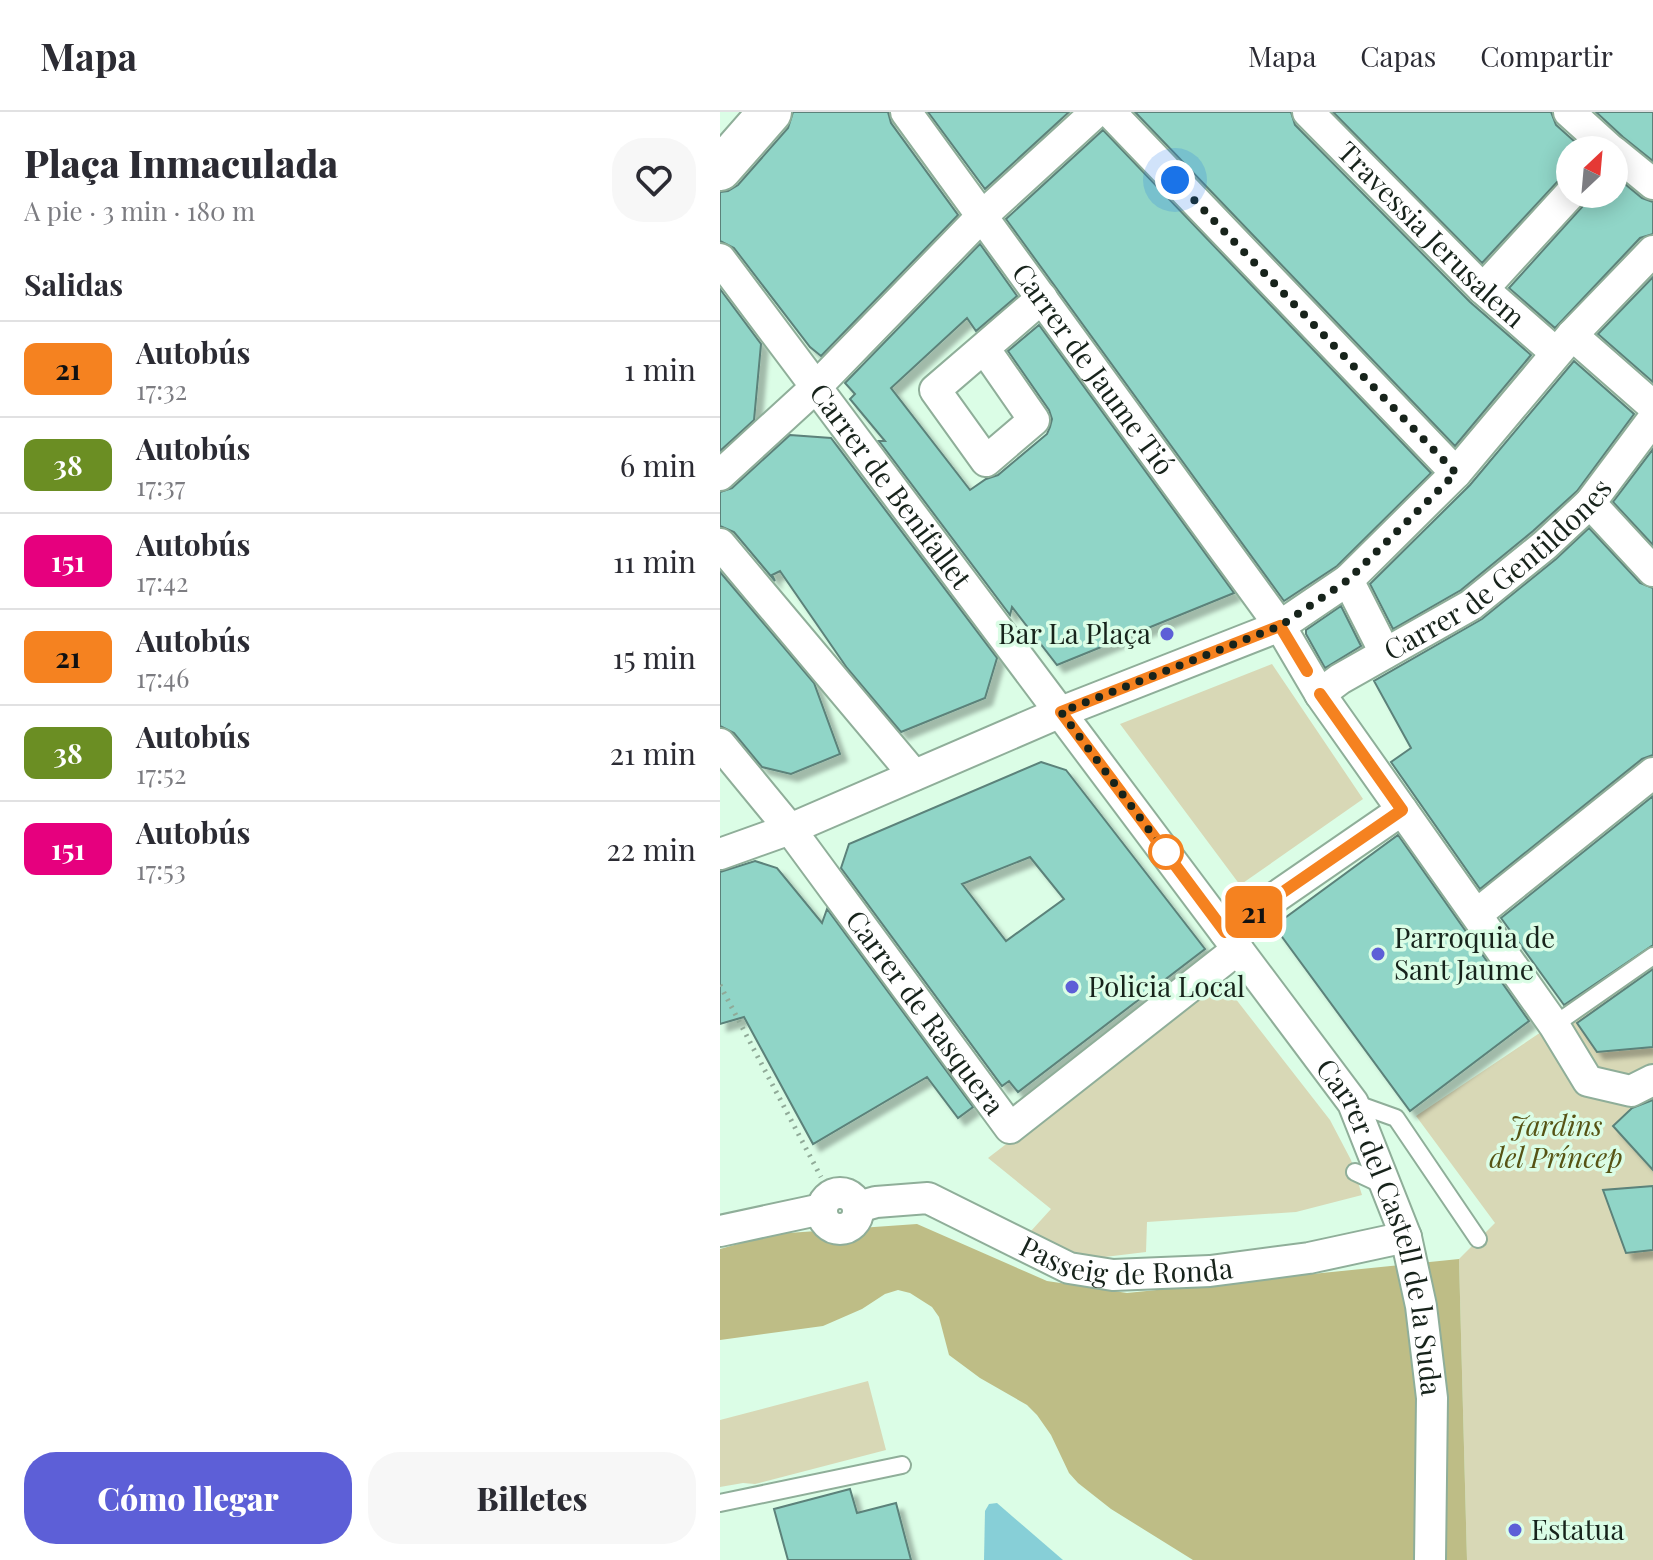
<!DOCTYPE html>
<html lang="es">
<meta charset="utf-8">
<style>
body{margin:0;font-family:"Playfair Display",serif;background:#f7f7f7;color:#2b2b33;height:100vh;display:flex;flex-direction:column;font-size:30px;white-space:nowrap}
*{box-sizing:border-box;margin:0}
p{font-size:26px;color:#7c7c81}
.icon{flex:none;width:44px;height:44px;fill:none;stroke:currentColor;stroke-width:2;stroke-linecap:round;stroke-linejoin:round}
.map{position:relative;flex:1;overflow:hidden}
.drawer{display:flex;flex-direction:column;background:#fff;width:720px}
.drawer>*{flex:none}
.badge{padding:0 16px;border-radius:12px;font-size:28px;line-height:52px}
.needle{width:52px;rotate:26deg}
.controls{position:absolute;left:836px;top:24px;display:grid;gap:16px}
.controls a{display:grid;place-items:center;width:72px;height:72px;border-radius:50%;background:#fff;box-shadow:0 4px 20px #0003;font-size:40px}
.you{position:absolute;width:40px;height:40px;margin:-20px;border:6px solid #fff;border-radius:50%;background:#1a73e8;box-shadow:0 0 0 12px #1a73e833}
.map>.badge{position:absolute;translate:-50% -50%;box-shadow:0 0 0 4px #fff}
h2{padding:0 24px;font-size:30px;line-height:72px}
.round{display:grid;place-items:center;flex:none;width:84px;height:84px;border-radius:32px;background:#f7f7f7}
.head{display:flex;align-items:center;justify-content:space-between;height:136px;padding:0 24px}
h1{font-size:38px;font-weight:800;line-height:60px}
.action{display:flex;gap:16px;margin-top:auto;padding:16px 24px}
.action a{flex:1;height:92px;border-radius:32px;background:#5d5fd7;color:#fff;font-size:32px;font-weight:800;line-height:92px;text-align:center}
.action a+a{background:#f7f7f7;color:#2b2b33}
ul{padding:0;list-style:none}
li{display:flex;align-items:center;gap:24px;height:96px;padding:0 24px;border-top:2px solid #e1e1e2}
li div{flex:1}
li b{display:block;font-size:30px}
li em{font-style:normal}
li .badge{min-width:88px;font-weight:700;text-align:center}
header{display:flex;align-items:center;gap:48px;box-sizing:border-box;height:112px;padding:0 40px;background:#fff;border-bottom:2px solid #e1e1e2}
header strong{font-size:38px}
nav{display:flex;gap:44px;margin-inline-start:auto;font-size:28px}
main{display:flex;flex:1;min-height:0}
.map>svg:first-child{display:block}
</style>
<header>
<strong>Mapa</strong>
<nav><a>Mapa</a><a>Capas</a><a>Compartir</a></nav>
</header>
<main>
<section class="drawer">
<div class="head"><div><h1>Plaça Inmaculada</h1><p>A pie · 3 min · 180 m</p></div><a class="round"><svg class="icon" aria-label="heart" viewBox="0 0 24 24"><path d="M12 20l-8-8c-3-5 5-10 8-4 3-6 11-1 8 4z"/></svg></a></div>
<h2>Salidas</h2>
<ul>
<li><span class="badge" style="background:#f58220;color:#111">21</span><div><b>Autobús</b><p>17:32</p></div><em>1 min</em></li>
<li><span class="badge" style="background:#6b8e23;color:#fff">38</span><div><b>Autobús</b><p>17:37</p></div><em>6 min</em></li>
<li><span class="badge" style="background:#e6007e;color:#fff">151</span><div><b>Autobús</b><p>17:42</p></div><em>11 min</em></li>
<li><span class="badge" style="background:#f58220;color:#111">21</span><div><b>Autobús</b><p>17:46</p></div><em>15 min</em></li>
<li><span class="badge" style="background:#6b8e23;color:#fff">38</span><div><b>Autobús</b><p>17:52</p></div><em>21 min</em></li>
<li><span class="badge" style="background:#e6007e;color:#fff">151</span><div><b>Autobús</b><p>17:53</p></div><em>22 min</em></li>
</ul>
<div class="action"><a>Cómo llegar</a><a>Billetes</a></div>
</section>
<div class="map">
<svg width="933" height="1448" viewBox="0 0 933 1448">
<defs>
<filter id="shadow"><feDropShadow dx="7" dy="7" stdDeviation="2" flood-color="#0004"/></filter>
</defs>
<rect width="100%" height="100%" fill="#dbfde6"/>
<!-- green -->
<path fill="#d8d8b6" d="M552,552L643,687L520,773L400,612Z
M903,865L933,895V1448H747L739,1147L775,1111L696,1004Z
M501,868L610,1008L631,1048L642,1083L576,1100L427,1110L426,1140L368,1147L311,1119L331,1097L268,1046Z
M148,1269L166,1338L35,1372L23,1371L0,1375V1308Z"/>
<!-- forest -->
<path fill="#bebd86" d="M197,1112L327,1169L407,1181L739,1147L747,1448H473L391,1397L358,1371L349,1361L331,1323L317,1303L307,1293L260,1266L229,1243L219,1205L212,1195L190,1181L178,1178L165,1182L142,1197L103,1214L0,1228V1137L54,1122Z"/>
<!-- water -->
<path fill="#87cfd7" d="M277,1391L343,1448H264L265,1399L269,1392Z"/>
<!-- building -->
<path fill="#90d5c7" stroke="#5b827a" stroke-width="2" fill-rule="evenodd" filter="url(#shadow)" d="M73,0H168L171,11L238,103L101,244L90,235L14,136L0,129V80L8,79L18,73L68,16Z
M208,0H349L265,77Z
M415,0H571L575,13L750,190L811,243L735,334Z
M613,0H831L836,13L864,38H850V64L837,70L762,151Z
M876,0H933V49L903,25Z
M383,18L711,361L617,454L564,489L286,107Z
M894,63L922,86L933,90V122L920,126L835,216L789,176L863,94L868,82H894Z
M260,132L297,184L256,219L247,206L171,276L250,378L266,367L278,363L327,322L330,315L332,307L329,298L288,239L319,213L514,481L337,553L292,495L290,503L159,329H165L130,287L135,282L125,271Z
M933,165V270L878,222Z
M0,177L41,232L34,308L0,339Z
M854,249L914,302L857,379L813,419L741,478L673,517L650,472L750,373Z
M70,323L111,326L277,546L265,586L181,620L127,556L60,459L52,463L55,469L14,420L0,414V380L12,376Z
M933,337V433L893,390Z
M869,416L920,471L933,476V643L922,647L760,777L671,650L691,636L654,569L762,507L836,447Z
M0,460L94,571L120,642L71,662L42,655L14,621L0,614Z
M621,494L641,534L605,556L586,522V518Z
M321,650L346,658L485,837L298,980L289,969L282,974L121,756L129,732ZM310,745L344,787L286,829L242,772Z
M933,684V833L844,893L781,806Z
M678,723L809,909L690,999L554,814Z
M35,749L57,756L102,811L107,797L253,995L238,1006L207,965L93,1032L24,905L0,912V760Z
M933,857V935L877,940L857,911Z
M933,988V1058L893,1014L912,996Z
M933,1074V1138L906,1141L883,1078Z
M130,1377L137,1401L176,1391L191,1448H68L54,1397Z"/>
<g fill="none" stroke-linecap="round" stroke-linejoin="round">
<defs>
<path id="lane" d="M834,913L933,844
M634,991L676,1006L758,1127
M635,1060L665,1074
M0,1391L182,1353"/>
<g id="street">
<path id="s1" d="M186,0L560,514L628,468L736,361L852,223L933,139"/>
<path d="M390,0L736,361"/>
<path id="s2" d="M588,0L763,177L836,241"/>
<path d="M849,0L891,38"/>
<path d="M894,40L933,72"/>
<path id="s3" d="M0,147L633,991L686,1125L701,1194L712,1286L710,1448"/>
<path d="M763,177L850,82"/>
<path d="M852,223L933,294"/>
<path d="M264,236L314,308L266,349L215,278L322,186"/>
<path d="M0,363L96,275L261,105L376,0"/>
<path d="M870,391L933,459"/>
<path d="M0,432L194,663"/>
<path d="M628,468L665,541"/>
<path id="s4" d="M600,582L620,567L751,493L825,433L870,391L933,307"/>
<path id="s5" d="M0,632L70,717L290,1016L518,837"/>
<path d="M0,742L70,717L341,600L560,514L600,582L834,913L868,969L911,979L933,968"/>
<path d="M757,802L933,661"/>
<path d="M505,820L682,698"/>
<circle cx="120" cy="1099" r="18"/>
<path id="s6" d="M138,1095L156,1090L208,1086L349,1156L393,1163L490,1159L589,1146L686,1125"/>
<path d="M0,1119L102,1097"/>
</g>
<path id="secondary" d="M0,57L50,0"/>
</defs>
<!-- lane casing -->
<use href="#lane" stroke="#8fae99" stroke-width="20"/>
<!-- street casing -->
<use href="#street" stroke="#8fae99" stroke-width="34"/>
<!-- secondary casing -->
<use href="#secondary" stroke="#8fae99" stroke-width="46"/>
<!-- path -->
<path stroke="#90aa98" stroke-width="5" stroke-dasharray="2 6" stroke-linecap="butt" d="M0,873L101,1065"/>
<!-- lane -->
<use href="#lane" stroke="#fff" stroke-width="16"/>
<!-- street -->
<use href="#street" stroke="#fff" stroke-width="30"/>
<!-- secondary -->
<use href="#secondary" stroke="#fff" stroke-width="42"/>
</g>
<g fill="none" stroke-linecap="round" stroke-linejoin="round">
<defs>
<path id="line" d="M587,559L560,514L341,600L505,820L682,698L600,582"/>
</defs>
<!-- line casing -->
<use href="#line" stroke="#fff" stroke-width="18"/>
<!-- line -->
<use href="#line" stroke="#f58220" stroke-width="12"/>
<!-- walk -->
<path stroke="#17231b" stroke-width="8" stroke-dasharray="0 14.4" d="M446,740L450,746L341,600L560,514L628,468L736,361L455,68"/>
</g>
<!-- markers -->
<g fill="#5d5fd7" stroke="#dbfde6" stroke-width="3">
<circle cx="447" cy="522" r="8"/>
<circle cx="658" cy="842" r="8"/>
<circle cx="352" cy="875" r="8"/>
<circle cx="795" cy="1418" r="8"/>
</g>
<circle fill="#fff" stroke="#f58220" stroke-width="4" cx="446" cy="740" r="16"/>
<g text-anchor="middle" stroke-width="7" stroke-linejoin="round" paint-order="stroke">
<!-- street labels -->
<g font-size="28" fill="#17231b" stroke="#dbfde6">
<text dy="10" stroke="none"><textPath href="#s2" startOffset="174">Travessia Jerusalem</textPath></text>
<text dy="10" stroke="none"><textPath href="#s1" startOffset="318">Carrer de Jaume Tió</textPath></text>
<text dy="10" stroke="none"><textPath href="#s3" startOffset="284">Carrer de Benifallet</textPath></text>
<text dy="10" stroke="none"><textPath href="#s4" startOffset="218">Carrer de Gentildones</textPath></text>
<text dy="10" stroke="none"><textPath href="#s5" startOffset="338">Carrer de Rasquera</textPath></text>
<text dy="10" stroke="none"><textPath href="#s3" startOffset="1182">Carrer del Castell de la Suda</textPath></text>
<text dy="10" stroke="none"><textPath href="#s6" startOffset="284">Passeig de Ronda</textPath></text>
</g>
<!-- poi labels -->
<g font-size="28" fill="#17231b" stroke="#dbfde6" text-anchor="start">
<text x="431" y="532" text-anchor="end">Bar La Plaça</text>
<text x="674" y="836">Parroquia de<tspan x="674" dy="32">Sant Jaume</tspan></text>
<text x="368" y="885">Policia Local</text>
<text x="811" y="1428">Estatua</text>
</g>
<!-- park labels -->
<g font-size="28" font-style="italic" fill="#565314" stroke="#dbfde6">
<text x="836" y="1024">Jardins<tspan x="836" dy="32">del Príncep</tspan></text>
</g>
</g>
</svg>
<div class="controls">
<a><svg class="needle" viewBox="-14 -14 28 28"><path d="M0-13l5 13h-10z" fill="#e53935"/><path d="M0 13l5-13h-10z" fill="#7c7c81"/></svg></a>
</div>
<div class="you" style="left:455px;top:68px"></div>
<b class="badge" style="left:534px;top:800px;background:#f58220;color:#111">21</b>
</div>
</main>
